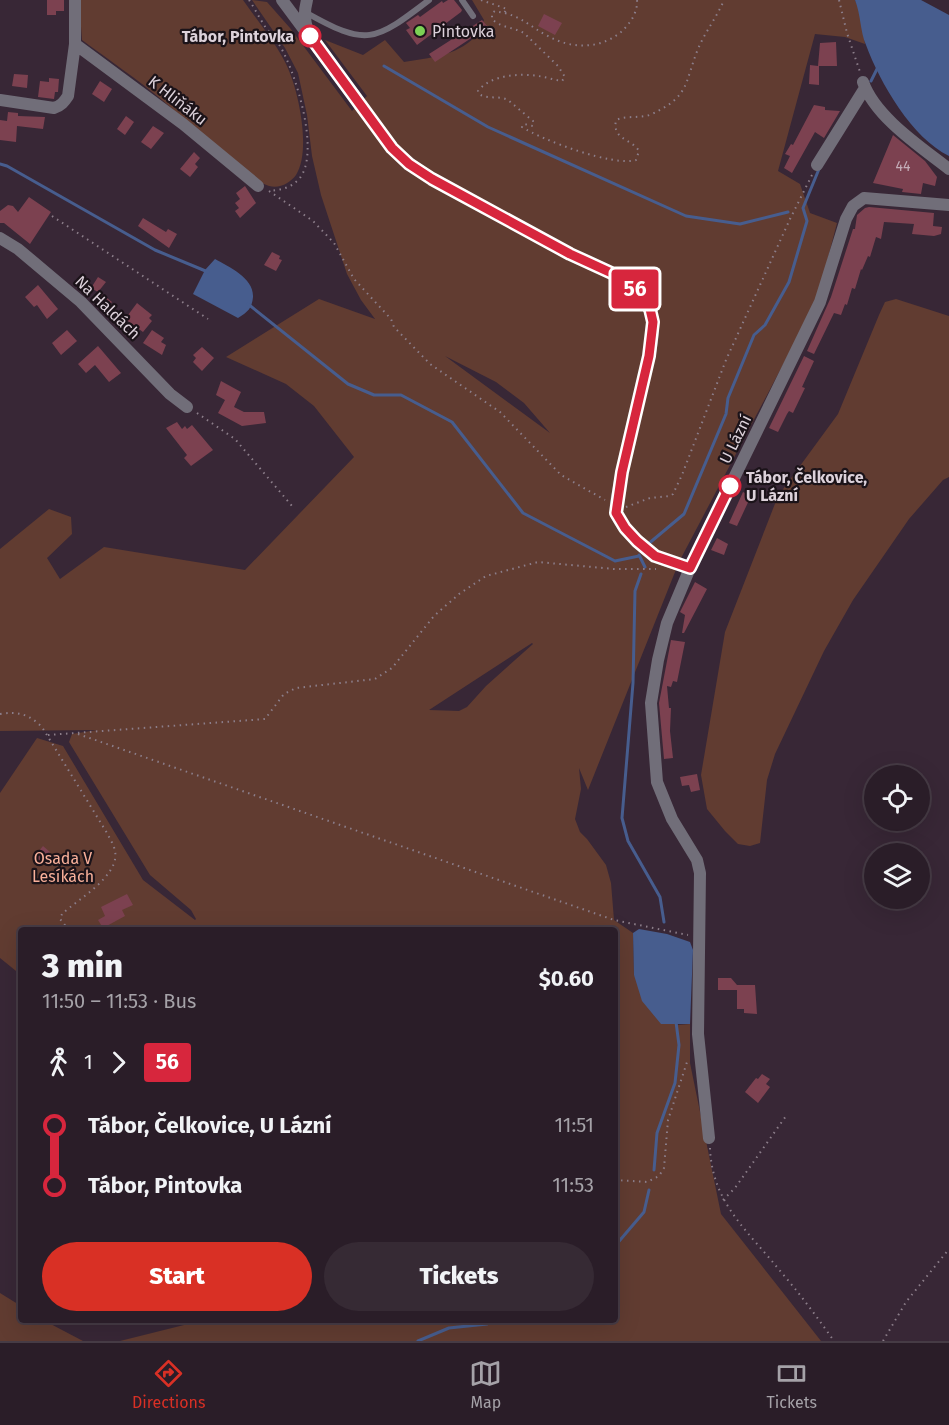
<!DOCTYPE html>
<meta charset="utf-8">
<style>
body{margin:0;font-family:"Fira Sans",sans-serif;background:#362a34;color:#f1f3f6;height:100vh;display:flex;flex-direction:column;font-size:22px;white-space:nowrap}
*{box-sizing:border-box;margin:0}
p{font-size:20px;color:#a5a2a8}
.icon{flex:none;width:33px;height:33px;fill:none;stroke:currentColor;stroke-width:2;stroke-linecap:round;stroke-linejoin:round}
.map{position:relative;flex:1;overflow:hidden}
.sheet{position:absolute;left:18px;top:927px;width:600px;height:396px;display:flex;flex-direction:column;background:#2a1d28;border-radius:6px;box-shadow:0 6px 24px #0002,0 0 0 2px #463b45}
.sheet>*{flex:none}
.badge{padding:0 12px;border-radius:4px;font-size:21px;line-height:39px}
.tools{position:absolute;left:864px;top:765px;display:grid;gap:12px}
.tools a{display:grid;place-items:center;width:66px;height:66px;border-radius:50%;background:#2a1d28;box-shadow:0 6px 24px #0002,0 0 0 2px #463b45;font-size:30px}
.map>.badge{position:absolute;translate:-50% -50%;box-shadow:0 0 0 3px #fff}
.legs{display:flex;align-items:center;gap:9px;height:66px;padding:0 24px;font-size:20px}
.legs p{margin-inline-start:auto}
.head{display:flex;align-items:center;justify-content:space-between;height:102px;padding:0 24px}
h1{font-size:33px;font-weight:800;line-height:45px}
.cta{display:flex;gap:12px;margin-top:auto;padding:12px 24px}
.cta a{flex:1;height:69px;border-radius:36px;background:#d93025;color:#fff;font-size:24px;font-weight:800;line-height:69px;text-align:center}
.cta a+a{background:#362a34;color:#f1f3f6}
ul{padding:0 24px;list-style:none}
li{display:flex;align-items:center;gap:21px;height:60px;font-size:22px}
li i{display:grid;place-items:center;width:9px;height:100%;margin:0 8px;background:currentColor}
li i::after{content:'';width:15px;height:15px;margin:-8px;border:4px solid;border-radius:50%;background:#2a1d28}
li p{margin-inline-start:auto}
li:first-child i{background:linear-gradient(#0000 50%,currentColor 0)}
li:last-child i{background:linear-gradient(currentColor 50%,#0000 0)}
.tab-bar{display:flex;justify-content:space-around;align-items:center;height:84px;border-top:2px solid #463b45;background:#2a1d28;font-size:16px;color:#a5a2a8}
.tab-bar a{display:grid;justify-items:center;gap:3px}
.tab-bar .on{color:#d93025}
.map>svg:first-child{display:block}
</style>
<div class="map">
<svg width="949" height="1341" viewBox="0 0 949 1341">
<rect width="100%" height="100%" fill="#382736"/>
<!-- green -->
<path fill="#613c31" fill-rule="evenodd" d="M79,0H243C257,20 273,39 284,60C298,85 312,150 296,175C290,183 280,189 269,186C253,180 238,165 225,154C204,136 183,118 162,100C137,79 109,60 82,40Z
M252,0L267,2L290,28L352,111L367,96L325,40L363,55L385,40L404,62C429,58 456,56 475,37C480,33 482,25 484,20L472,0H855L861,14L865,44L845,37L815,34L778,171L800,184L810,213L837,223L817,300L679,562L588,790L579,768L581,789L575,819L580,832L587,839L606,865L611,883L614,920L633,933L634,975L678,1025L690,1024V1063L721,1214L821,1341H120L204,1320H615V930H21V975L0,958V793L37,738L63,746L143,880L195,920L196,919L191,910L150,875L69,742L72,734L97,730L0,731V549L49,509L71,517L72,534L47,558L60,579L104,547L245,570L354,457L314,406L286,384L226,357L319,299L375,319L361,300L347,274L321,195L312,156L307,115L298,73L285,48ZM445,356L496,382L524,403L550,433ZM532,643L533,644L486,686L467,707L459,711L429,710Z
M896,299L949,316V477L943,480L909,519L853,600L824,651L775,754L767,780L760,843L750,846L738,844L725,831L707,809L701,775L725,632L778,496L838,414L879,315L885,302Z
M0,1293L21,1306V1320H43L83,1341H0Z"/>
<!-- water -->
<path fill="#475d8e" d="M855,0H921L949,15V156C912,138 880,83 866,45C860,31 861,15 855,0Z
M215,259C229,267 254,278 253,297C252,308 248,312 238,318L193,294L205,270Z
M639,929L667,934L690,942L693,950L690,1024H661L642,1001L634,975L633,933Z"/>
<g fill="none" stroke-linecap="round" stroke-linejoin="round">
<!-- stream -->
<path stroke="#475d8e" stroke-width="3" d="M384,66L488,127L686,216L740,224L788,212
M871,81L878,67
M0,164L7,166L155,250L208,272
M248,304L348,384L374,395H401L452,422L523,513L615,561L639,556
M647,545L684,514L726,414L728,398L754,335L765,325L789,282L807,221L803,208L819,169
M639,555L645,567
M641,574L635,591L633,683L622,818L628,841L660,897L664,922
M654,1170L657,1133L675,1083L679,1045L676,1022
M615,1246L644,1212L649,1190
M418,1341L449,1328L487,1324L493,1320"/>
</g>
<!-- building -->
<path fill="#7c4150" d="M47,0H64V11H56V15H47Z
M448,0H454L462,10L461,12L417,45L406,30L410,28L406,23L418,15L420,17L442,1L443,3Z
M544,14L562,23L555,35L538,26Z
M482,20L488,27L435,62L429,54Z
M836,42L837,66H819V85L809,84L810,65L818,66L820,43Z
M14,74L28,75L27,88L12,86Z
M49,78L59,79L58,92H55L54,99L38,97L40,81L49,82Z
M100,81L112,89L104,102L92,94Z
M814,105L825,107V110L840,111L824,138L815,132L792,173L784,168L790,156L785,154L791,144L793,145Z
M8,112L18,113V116L45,117L43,129L17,126L16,142L0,140V120L7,121Z
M126,116L134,122L125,135L117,129Z
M153,126L164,133L151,149L141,142Z
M893,135L925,161L937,177L935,186L923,183L921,194L902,192L903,189L873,183Z
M194,152L200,158L195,164L198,167L190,177L180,169Z
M245,186L256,203L240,218L235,211L239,208L235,203L240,199L236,193Z
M29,197L51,212L30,244L4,223H0V211L8,205L13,206L18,212Z
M869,207L934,213L933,226L942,227L941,234L934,236L912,234L914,224L884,222L881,239L876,237L870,257L868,256L862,270L861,269L855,289L852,288L847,305L845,304L841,315L834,313L814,354L807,351L831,297L853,229H855L857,215L865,208Z
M143,218L166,232L168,229L177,234L169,248L138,226Z
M272,252L280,256L279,259L282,260L276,271L264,265Z
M98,277L106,282L98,292L91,288Z
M38,285L58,309L47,319L37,305L34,307L25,297Z
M102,294L112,302L106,309L96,301Z
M137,303L152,315L149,318L152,321L143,332L125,319Z
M67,330L77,341L61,355L52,343Z
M152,330L164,338L161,342L166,345L162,355L143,343Z
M98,346L121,373L109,382L95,365L86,373L78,364Z
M202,347L214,358L202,371L193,362L196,358L193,355Z
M804,356L814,361L802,387L805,388L793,413L789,411L787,414L778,432L769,428Z
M221,381L241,392L234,407L244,412H264L266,423L242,426L218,413L225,400L216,395Z
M177,422L182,429L185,426L187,429L192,425L213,450L191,466L184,458L187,455L166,428Z
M743,492L751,496L737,526L729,523Z
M717,538L728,544L724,555L711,550Z
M695,582L707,589L684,633H682L685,615L680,612Z
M671,640L685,642L677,682L673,681L671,687L667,686L669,708H671L670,731L673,758L664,759L659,703Z
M697,774L700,790L691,792L689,785L682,786L680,777Z
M43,846L50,852L41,863L34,857Z
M127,894L133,905L122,910L125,916L103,928L98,920L105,916L101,907Z
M718,978H731L737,985H755L757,1014L744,1013V1009H737V990H718Z
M762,1074L770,1079L766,1084L770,1087L758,1103L745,1092L756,1078L758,1079Z"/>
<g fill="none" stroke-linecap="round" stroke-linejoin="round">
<!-- path -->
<path stroke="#8c7e8a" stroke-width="2" stroke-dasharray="1.5 4.5" stroke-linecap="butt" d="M249,0C255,9 260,19 266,28C271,34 276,40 280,46C296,73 321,154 299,179C291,188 280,190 269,191
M481,0L507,9L504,13L495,11L492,13V19C501,28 513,27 524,33L558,66L565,77L562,81C554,80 546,77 538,76C520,73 490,75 478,91L479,94C488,100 498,95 508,100L533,121V126L524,124L522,127C542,140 614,167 636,160L639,151C631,138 612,140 616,120C627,115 641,119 652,114C690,96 684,84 698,49C705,32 717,17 724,0
M839,0L847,33L860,72
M505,13C523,18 531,27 546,35C570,49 599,50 621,32C630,24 638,12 637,0
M269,191L313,221L334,243L354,279L391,319L394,327L430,364L500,412L561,475L605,500
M52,216L208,319
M197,413L235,439L292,506
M626,507L650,498L670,496L673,494L682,475L726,360L790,219L813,173
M0,714C17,711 29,714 42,727L107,833C110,839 114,845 115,851C120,876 78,899 62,914L60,919L69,930
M78,734L614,920L688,935
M48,735L265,719L284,694L296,688L375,679L392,668L434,616L459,594L486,576L538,562L614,569H656
M710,1148C712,1203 748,1231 781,1272C800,1294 817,1317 834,1341
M615,1180L647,1182L659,1176L664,1168L668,1120L688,1059
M723,1200L735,1188L786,1116
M883,1341L906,1302L949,1249"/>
<!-- service -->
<path stroke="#716e79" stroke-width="6" d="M462,0L473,16
M305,12C367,47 374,42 429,0"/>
<!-- minor -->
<path stroke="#716e79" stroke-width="12" d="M75,44L183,124L258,186
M863,82C875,117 921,147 949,169
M0,100L54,108C61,106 64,102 68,96L75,44V0
M817,165L865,88
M0,238L18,249L81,302L170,394L187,407
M690,568L667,623L658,660L651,703L657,782L672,819L697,860L700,873L698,1034L709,1138"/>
<!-- tertiary -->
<path stroke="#716e79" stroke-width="12" d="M282,0L392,148C419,174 451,190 484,207C512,223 539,238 568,253C598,268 632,275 649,308C657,324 651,349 647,366C638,404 628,443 620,481C619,490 614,504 616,513C619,526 644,550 656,556C666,562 679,564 690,568L820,302L846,219L853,206L864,198L949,205
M307,0C304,12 304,20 308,31"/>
</g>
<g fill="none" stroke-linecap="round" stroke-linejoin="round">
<defs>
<path id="line-1" d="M310,36L392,148L409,164L432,179L570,254L618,276L632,285L641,296L650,309L653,322L649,356L622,472L616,513L625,528L637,541L655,556L690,568L730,486"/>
</defs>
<!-- line-1 casing -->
<use href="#line-1" stroke="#fff" stroke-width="14"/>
<!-- line-1 -->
<use href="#line-1" stroke="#d7263d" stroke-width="9"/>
</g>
<!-- markers -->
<circle fill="#7cd155" stroke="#1b1319" stroke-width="2" cx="420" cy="31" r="6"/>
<g fill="#fff" stroke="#d7263d" stroke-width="3">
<circle cx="310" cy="36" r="10"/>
<circle cx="730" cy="486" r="10"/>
</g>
<g text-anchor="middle" stroke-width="4.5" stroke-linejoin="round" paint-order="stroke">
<!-- number labels -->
<g font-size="14" fill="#c4adb8">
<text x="903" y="171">44</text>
</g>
<!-- poi labels -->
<g font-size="16" fill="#dcd1da" stroke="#1b1319" text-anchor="start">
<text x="432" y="37">Pintovka</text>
</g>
<!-- stop labels -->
<g font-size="16" font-weight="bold" fill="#dcd1da" stroke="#1b1319" text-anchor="end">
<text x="294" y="42">Tábor, Pintovka</text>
<text x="746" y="483" text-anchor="start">Tábor, Čelkovice,<tspan x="746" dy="18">U Lázní</tspan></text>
</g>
<!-- street labels -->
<g font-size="16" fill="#dcd1da" stroke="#1b1319">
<text transform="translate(178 100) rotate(38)" y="6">K Hliňáku</text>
<text transform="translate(108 307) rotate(44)" y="6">Na Haldách</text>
<text transform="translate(735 439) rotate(-64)" y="6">U Lázní</text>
</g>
<!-- park labels -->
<g font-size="16" fill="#f9b09a" stroke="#1b1319">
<text x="63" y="864">Osada V<tspan x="63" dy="18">Lesíkách</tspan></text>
</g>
</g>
</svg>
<div class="tools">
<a><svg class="icon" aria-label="locate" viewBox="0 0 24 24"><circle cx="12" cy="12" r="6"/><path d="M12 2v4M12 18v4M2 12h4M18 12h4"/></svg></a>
<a><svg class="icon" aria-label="layers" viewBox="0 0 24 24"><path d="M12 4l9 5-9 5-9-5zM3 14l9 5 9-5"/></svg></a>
</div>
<b class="badge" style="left:635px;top:289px;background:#d7263d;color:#fff">56</b>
<section class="sheet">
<div class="head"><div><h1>3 min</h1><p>11:50 – 11:53 · Bus</p></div><b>$0.60</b></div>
<div class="legs"><svg class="icon" aria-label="walk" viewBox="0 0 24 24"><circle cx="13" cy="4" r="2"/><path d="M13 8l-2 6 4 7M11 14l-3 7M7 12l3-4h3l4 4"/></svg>1<svg class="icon" aria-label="forward" viewBox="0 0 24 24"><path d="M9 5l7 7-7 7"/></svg><b class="badge" style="background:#d7263d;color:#fff">56</b></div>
<ul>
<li><i style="color:#d7263d"></i><b>Tábor, Čelkovice, U Lázní</b><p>11:51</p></li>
<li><i style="color:#d7263d"></i><b>Tábor, Pintovka</b><p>11:53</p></li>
</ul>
<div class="cta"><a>Start</a><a>Tickets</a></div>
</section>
</div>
<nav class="tab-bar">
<a class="on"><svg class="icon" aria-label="directions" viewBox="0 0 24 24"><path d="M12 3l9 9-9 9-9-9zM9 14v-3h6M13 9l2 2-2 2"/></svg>Directions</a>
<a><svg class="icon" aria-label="map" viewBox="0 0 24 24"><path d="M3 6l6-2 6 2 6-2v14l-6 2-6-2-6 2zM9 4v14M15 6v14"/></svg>Map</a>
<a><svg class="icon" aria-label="tickets" viewBox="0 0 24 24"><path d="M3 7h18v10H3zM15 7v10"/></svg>Tickets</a>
</nav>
